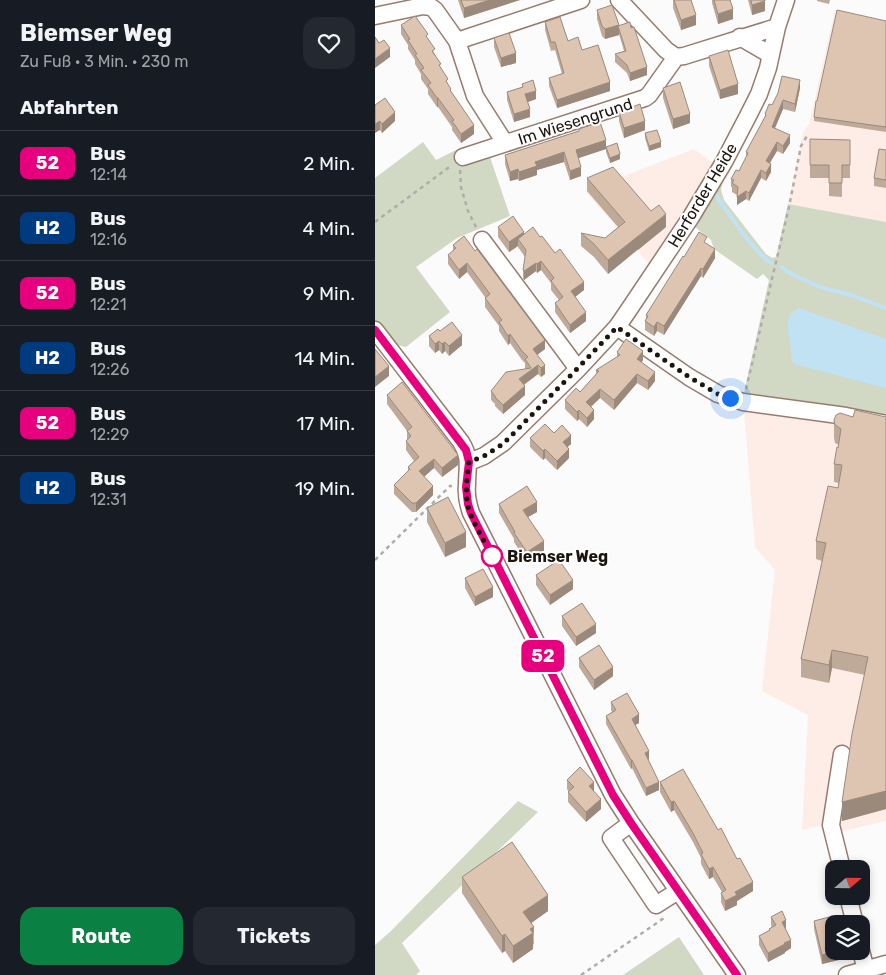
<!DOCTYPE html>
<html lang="de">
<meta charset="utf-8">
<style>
body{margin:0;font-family:Rubik,sans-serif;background:#242831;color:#f1f3f6;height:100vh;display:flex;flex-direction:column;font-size:19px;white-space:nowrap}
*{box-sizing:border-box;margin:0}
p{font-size:16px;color:#9ea1a6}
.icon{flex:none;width:28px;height:28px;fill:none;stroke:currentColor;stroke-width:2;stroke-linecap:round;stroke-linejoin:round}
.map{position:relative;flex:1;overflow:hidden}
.drawer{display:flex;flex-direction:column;background:#171b24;width:375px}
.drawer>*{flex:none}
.badge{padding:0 10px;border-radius:8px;font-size:18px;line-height:32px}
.needle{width:32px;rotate:70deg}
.controls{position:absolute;left:450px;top:860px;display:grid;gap:10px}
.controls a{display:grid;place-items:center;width:45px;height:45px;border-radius:10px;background:#171b24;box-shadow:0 2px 8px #0003;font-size:25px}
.you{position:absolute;width:25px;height:25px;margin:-12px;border:4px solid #fff;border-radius:50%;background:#1a73e8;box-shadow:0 0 0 8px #1a73e833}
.map>.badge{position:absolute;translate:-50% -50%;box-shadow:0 0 0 2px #fff}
h2{padding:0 20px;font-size:19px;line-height:45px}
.round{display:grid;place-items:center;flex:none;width:52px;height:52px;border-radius:15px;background:#242831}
.summary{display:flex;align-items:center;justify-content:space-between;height:85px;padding:0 20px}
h1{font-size:24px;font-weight:700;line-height:38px}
.primary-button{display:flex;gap:10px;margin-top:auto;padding:10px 20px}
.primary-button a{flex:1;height:58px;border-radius:15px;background:#0b8043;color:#fff;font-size:20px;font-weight:700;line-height:58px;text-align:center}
.primary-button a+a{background:#242831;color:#f1f3f6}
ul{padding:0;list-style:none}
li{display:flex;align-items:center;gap:15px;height:65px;padding:0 20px;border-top:1px solid #363941}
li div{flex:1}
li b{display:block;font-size:19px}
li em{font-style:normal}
li .badge{min-width:55px;font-weight:700;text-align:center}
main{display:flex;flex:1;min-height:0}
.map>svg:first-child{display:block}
</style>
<main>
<section class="drawer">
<div class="summary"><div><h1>Biemser Weg</h1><p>Zu Fuß · 3 Min. · 230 m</p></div><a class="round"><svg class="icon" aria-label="heart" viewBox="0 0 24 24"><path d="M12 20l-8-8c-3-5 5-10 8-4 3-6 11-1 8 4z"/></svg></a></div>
<h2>Abfahrten</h2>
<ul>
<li><span class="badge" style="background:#e6007e;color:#fff">52</span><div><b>Bus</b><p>12:14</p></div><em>2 Min.</em></li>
<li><span class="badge" style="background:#003b80;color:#fff">H2</span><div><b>Bus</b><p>12:16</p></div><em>4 Min.</em></li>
<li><span class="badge" style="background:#e6007e;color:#fff">52</span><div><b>Bus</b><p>12:21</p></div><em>9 Min.</em></li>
<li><span class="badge" style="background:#003b80;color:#fff">H2</span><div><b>Bus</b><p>12:26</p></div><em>14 Min.</em></li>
<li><span class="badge" style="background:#e6007e;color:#fff">52</span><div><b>Bus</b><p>12:29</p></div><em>17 Min.</em></li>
<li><span class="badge" style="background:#003b80;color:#fff">H2</span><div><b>Bus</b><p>12:31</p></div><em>19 Min.</em></li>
</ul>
<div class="primary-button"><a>Route</a><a>Tickets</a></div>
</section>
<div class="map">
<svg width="511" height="975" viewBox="0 0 511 975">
<rect width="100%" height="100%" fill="#fbfbfb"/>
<!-- built -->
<path fill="#fdede6" d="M460,10L511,21V222L413,204L428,132L434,124Z
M319,149L338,163L301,224L274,264L210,191Z
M369,411L469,421L511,429V821L464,832L449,825L427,830L433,715L387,691L400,570L380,547Z"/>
<!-- green -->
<path fill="#d1d8c3" d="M48,142L61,160L81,150L91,165L115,157L135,216L82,238L41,267L75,312L31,347L17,344L0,321V178Z
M348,180L346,190L349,200L391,254L397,258L401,257L413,204L511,222V419L369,393L394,280L388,274L382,279L339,249L336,240L320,227Z
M143,801L163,812L27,943L45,971L41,975H0V945L16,931Z
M304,937L329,975H248Z"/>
<!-- water -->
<path fill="#c1e2f2" d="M424,308L511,339V388L419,364C415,358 417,355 416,349C415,334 406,316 424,308Z"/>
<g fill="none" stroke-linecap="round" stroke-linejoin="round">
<!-- stream -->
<path stroke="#c1e2f2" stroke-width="4" d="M340,194C357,217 374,247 396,263
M407,267C412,273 417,274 423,277C433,281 442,287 452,289C462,292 472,293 482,297C492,301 501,305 511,308"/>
<defs>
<path id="minor" d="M244,0L291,50L301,57
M0,16L48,6L56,7L60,10L82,41L206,0
M365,37L396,55
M82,41L100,96L130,143
M88,157L270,98L274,95L301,57L309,56L402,27
M107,240L203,369
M242,327L314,377L343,394L368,402L471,416L511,424
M0,330L86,442C96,458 92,467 92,485C91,494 93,504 96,513L238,795L256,823L362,975
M94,462L109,456L128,443L203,369L242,327L253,311L316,217L349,162L373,116L384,94L393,68L402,27L411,0
M256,823L236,838L281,905L303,891
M467,869L456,825L467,754
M473,896L480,924
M486,951L491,970
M472,975L511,964"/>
</defs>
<!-- minor casing -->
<use href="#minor" stroke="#977c6e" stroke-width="19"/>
<!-- path -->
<path stroke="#afacaa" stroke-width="2.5" stroke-dasharray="4 4" stroke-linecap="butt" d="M85,170L86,187L93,211L102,229
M0,222L77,165
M371,389L414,207L426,146L432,136
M0,560L75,486H77
M206,975L289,918"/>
<!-- minor -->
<use href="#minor" stroke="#fff" stroke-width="16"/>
</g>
<!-- wall -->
<path fill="#bfa998" d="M83,0H145L89,18Z
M298,0H316L321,25L306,30L298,8Z
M337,0H355L358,19L343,24L337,3Z
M373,0H390V11L377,15Z
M442,0H455L454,4L442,1Z
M222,10L244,25L272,75L255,81L252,73L240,62V54L249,51L244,34V35L230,39L227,36L222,19Z
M511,21V132L439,121V117Z
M170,22L193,41L207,50L235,91L182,108L174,86V78L187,74L180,50L176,51L170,30Z
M26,25L53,39L76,91L99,134L86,143L77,130V127L63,107H62L53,94V89L46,79V74L40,64V60L33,49V45L26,34Z
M119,38L141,63L126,67L119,47Z
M334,56L363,94L345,99L334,66Z
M147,84L161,99L153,102L155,117L139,122L132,100V92L147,87Z
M288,88L315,123L298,129L288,98Z
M425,88L420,112L408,109L400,128L415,143L408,154L402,151L395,163L396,172L391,181L386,178L374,201L371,199L362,205V195L357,192V187H356V179L364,171L371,158V152L390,117V114L397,105Z
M0,105L20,121L7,133L5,130Z
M244,112L270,130L249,138L244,121Z
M204,129L231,149L203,158L206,176L195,180L189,162L162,170V175L144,181L143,179L135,181L130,164V155L204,131Z
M270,133L286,147L274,151L270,138Z
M435,139L475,140V178H467V197L454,196V178H435Z
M231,147L245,159L235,163L231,152Z
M511,150V188L499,186V178Z
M212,178L276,211L291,227L233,274L219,257L206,246V233L230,238L243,227L212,191Z
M123,227L165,237L180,253L209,290L200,297L211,321L195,333L180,312V303L184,300L176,290V283L166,270L162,273L161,271L149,280L148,279V270L150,257L143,247V246L134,252L123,237Z
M332,244L340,258L328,278L326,276L289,335L282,331L279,336L270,330V321L271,319V315L309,257Z
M78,245L170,349L162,355L170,374L166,377L163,374L149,385L150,395L128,414L120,406V404L116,400V391L150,369V363L147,360L135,343L133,345L124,331V326L110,307V297L92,272L84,279L73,264V255L78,251Z
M65,331L87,345L74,356L70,351L67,354L64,350L60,353L54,346V336Z
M242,352L268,360L266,363L280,381L273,390L262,383L239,410L225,398L216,407L219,419L212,427L204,419L202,421L190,409V400L205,392L221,374V370L242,357Z
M12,395L83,465L67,477L59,468L49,477L58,495L41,512H37L19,494V485L33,471V467L39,461L31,450V441L32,440V431L12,404Z
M478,417H511V809L467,821L490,675L457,668L454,683L426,677V659L447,561L441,559V541L463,488L464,483L459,482V464L464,445L460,443L459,438V420Z
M179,433L196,444L192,447L194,458L182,470L170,458L168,460L155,447V438Z
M124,504L162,512L153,517L169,551L152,562L139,542V539L124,513Z
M52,508L91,547L70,557L52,522Z
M161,575L198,589L175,605L161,585Z
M90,578L118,597L100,606L90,588Z
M187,616L221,633L201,646L187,626Z
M204,658L238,676L219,690L204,667Z
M236,702L264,723L260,725L274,759L273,760L284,790L271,796L257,768L256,769L231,724V716L237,712L236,710Z
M192,780L219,791L226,809L211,822L193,802V792H194L192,789Z
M285,782L378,891L362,901V905L350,911L346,902V893L347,892L338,877L334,879L326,864V858L318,842L299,810L296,812L285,792Z
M87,877L173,911L156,923L159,944H158V949L138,963L130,951L127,953L87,893Z
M396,917L411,929H410L416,948L410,952V953L393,962L384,945V936L394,931V929L397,927L396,926Z
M439,921L459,924L468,951V959L447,964L439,929Z"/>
<!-- shaded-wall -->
<path fill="#9b8a7c" d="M115,0H145L89,18V8Z
M390,1V11L377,15V5Z
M358,9V19L343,24V14Z
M321,15V25L306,30V20Z
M244,25V35L230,39V29Z
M15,48V57L0,68V59Z
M141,53V63L126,67V58Z
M272,67V75L255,81V73Z
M425,80V88L420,112V104Z
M235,82V91L182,108V100Z
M363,84V94L345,99V90Z
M161,91V99L150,103V94Z
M62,98H63V107H62Z
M408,100V109L397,135V127Z
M155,109V117L139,122V114Z
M20,112V121L7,133V124Z
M315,114V123L298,129V119Z
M5,121V130L0,133V124Z
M270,121V130L249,138V128Z
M99,125V134L86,143V134Z
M415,135V143L408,154V146Z
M231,140V149L201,159V150Z
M286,142V147L274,151V146Z
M402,142V151L391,169V161Z
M189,152V162L162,170V175L144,181V172L160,162Z
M245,154V159L235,163V158Z
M396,164V172L391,181V173Z
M206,167V176L195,180V171Z
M143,169V179L135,181V172Z
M386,170V178L374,201V193Z
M371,191V199L362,205V197Z
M291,214V227L263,250V237Z
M149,232V241L143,239V246L134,252V242Z
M263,236V249L233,274V260Z
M340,249V258L328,278V269Z
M166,261V270L162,273V264Z
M92,263V272L84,279V270Z
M161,263V271L149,280V271Z
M326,268V276L289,335V326Z
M209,282V290L196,300V291Z
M211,312V321L195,333V325Z
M282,322V331L279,336V327Z
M135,334V343L133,345V336Z
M87,335V345L74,356V346Z
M170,340V349L158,358V349Z
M64,341V350L60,353V344Z
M70,342V351L67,354V344Z
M268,351V360L262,368V359Z
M163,365V374L144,388V379Z
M170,365V374L166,377V368Z
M14,366V376L0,387V377Z
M280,372V381L273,390V381Z
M262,374V383L239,410V400Z
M150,386V395L128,414V405Z
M225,389V398L211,411V402Z
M204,410V419L202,421V412Z
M219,410V419L212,427V418Z
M196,435V444L188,451V442Z
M170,449V458L168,460V451Z
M194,449V458L182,470V461Z
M83,455V465L67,477V468Z
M59,459V468L44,481V471Z
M58,486V495L41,512V503Z
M162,502V512L148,520V510Z
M91,532V547L70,557V543Z
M169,541V551L152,562V552Z
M198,580V589L175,605V595Z
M118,587V597L100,606V597Z
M221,624V633L201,646V637Z
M457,650V668L454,683V665Z
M238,667V676L219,690V680Z
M264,714V723L257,727V719Z
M274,751V759L270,762V753Z
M256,760H257V768L256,769Z
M219,782V792L214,786Z
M284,782V790L271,796V788Z
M511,791V809L467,821V802Z
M226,799V809L211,822V812Z
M299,801V810L296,812V802Z
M338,867V877L334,879V869Z
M378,882V891L362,901V905L350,911V901L360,892Z
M173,895V911L148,929V912Z
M411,920V929L407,931V922Z
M159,927L158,949L138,963V946L155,929Z
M130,934V951L127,953V936Z
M416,940V948L410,952V953L393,962V953Z
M464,951H468V959L447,964V955Z"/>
<!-- building -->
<path fill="#dec5b1" stroke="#9b8a7c" d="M86,0H115L89,8Z
M299,0H316L321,15L306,20Z
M339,0H355L358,9L343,14Z
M376,0H390V1L377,5Z
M237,5L244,25L230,29L227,26L222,10Z
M462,10L511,21V127L439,117L441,101H442Z
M40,16L53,34L51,36L60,49L57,51L66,64L64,65L73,79L71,81L76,89L75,90L99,125L86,134L77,121L79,120L63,98H62L53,85L56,83L46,70L49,68L40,55L42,54L33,40L35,39L26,25Z
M185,17L193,41L203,37L207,50L223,45L235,82L182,100L174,78L189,73L180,42H176L170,22Z
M255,22L256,28L259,27L272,67L255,73L252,65L240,54L251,51L243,26Z
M134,33L141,53L126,58L119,38Z
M0,37L4,43L9,40L15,48L0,59Z
M353,50L363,84L345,90L334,56Z
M407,76L425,80L420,104L408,100L397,127L415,135L408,146L402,142L391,161L396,164L391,173L386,170L374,193L371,191L362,197L363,187L357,183L359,180L356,179L361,170L364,171L373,153L371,152L391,115L390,114L394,104L397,105L403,93Z
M158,80L161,91L150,94L155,109L139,114L132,92L148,87L147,84Z
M305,82L315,114L298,119L288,88Z
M10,98L20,112L7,124L5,121L0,124V105Z
M265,104L270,121L249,128L244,112Z
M225,122L231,140L201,150L206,167L195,171L189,152L160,162L162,166L144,172L143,169L135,172L130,155L204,131V129Z
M282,130L286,142L274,146L270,133Z
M435,139L475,140V165H467V183H454V165H435Z
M242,143L245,154L235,158L231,147Z
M504,149L511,150V180L499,178Z
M238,167L276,211L284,205L291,214L233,260L219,244L206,233L230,238L250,222L212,178Z
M138,216L149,232L134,242L123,227Z
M158,227L165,237L167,236L180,253L185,249L209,282L196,291L211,312L195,325L180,303L188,297L176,281L179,278L166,261L162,264L161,263L149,271L148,270L151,250L143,239Z
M324,232L332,237L329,242L340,249L328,269L326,268L289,326L282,322L279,327L270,321L273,316L271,315L308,256L309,257Z
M89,236L100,251L102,249L170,340L158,349L170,365L166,368L163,365L144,379L150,386L128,405L120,397V396L116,391L131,372L156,368L150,359L153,357L147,351L135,334L133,336L124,322L127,320L110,298L115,294L92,263L84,270L73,255L81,248L78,245Z
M77,322L87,335L74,346L70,342L67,344L64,341L60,344L54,336L63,329L65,331Z
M251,339L268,351L262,359L280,372L273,381L262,374L239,400L225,389L211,402L219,410L212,418L204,410L202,412L190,400L201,388L205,392L224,371L221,370L245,355L242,352Z
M0,349L14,366L0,377Z
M27,382L83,455L67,468L59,459L44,471L58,486L41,503H37L19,485L35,469L33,467L44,457L31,441L36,436L32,431L37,427L12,395Z
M480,410L511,417V791L467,802L477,734L493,657L457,650L454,665L426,659L451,543L441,541L453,486L463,488L467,465L459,464L462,447L463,448L466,429L460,425L459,420L461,415L465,413L478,417Z
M170,424L179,433L187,425L196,435L188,442L194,449L182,461L170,449L168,451L155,438Z
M152,486L162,502L148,510L169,541L152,552L139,533L140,532L124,504Z
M73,497L91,532L70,543L52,508Z
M184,560L198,580L175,595L161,575Z
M108,569L118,587L100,597L90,578Z
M207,603L221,624L201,637L187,616Z
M224,645L238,667L219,680L204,658Z
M252,693L264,714L257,719L274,751L270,753L284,782L271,788L257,760H256L231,716L241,710L236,702Z
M205,767L219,782L214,786L226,799L211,812L193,792L199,787L192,780Z
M308,769L343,830L346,828L362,859L365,858L378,882L360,892L362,895L350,901L346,893L351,890L338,867L334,869L326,854L328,853L318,833L299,801L296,802L285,782Z
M137,842L173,895L148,912L159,927L155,929L158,933L138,946L130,934L127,936L87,877Z
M407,911L411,920L407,922L416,940L409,943L410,944L393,953L384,936L395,930L394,929L401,925L396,917Z
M458,916L460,924H459V951H464L447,955L439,921Z"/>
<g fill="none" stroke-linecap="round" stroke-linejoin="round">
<defs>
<path id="line" d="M0,330L91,450L94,462L91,487L93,504L96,513L238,795L256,823L362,975"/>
</defs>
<!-- line casing -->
<use href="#line" stroke="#fff" stroke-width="11"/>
<!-- line -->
<use href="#line" stroke="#e6007e" stroke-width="8"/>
<!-- walk -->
<path stroke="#1e140e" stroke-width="5" stroke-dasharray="0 9" d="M117,556C110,542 101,528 95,513C89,497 92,479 94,462L109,456L128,444L203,368L242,327L314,377L343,394L355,398"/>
</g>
<!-- markers -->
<circle fill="#fff" stroke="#e6007e" stroke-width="2.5" cx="117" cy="556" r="10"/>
<g text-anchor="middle" stroke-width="4" stroke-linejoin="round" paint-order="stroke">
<!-- street labels -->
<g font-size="16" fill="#1e140e" stroke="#fff">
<text transform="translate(200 121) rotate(-18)" y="6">Im Wiesengrund</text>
<text transform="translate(327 195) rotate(-59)" y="6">Herforder Heide</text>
</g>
<!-- stop labels -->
<g font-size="16" font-weight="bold" fill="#1e140e" stroke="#fff" text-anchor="start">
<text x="132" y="562">Biemser Weg</text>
</g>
</g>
</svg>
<div class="controls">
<a><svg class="needle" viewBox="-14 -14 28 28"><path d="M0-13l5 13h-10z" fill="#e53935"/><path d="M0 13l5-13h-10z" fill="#9ea1a6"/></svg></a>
<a><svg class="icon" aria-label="layers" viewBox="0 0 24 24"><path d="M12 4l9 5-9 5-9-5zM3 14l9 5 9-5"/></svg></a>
</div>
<div class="you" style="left:355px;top:398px"></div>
<b class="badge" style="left:168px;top:656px;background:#e6007e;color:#fff">52</b>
</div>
</main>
